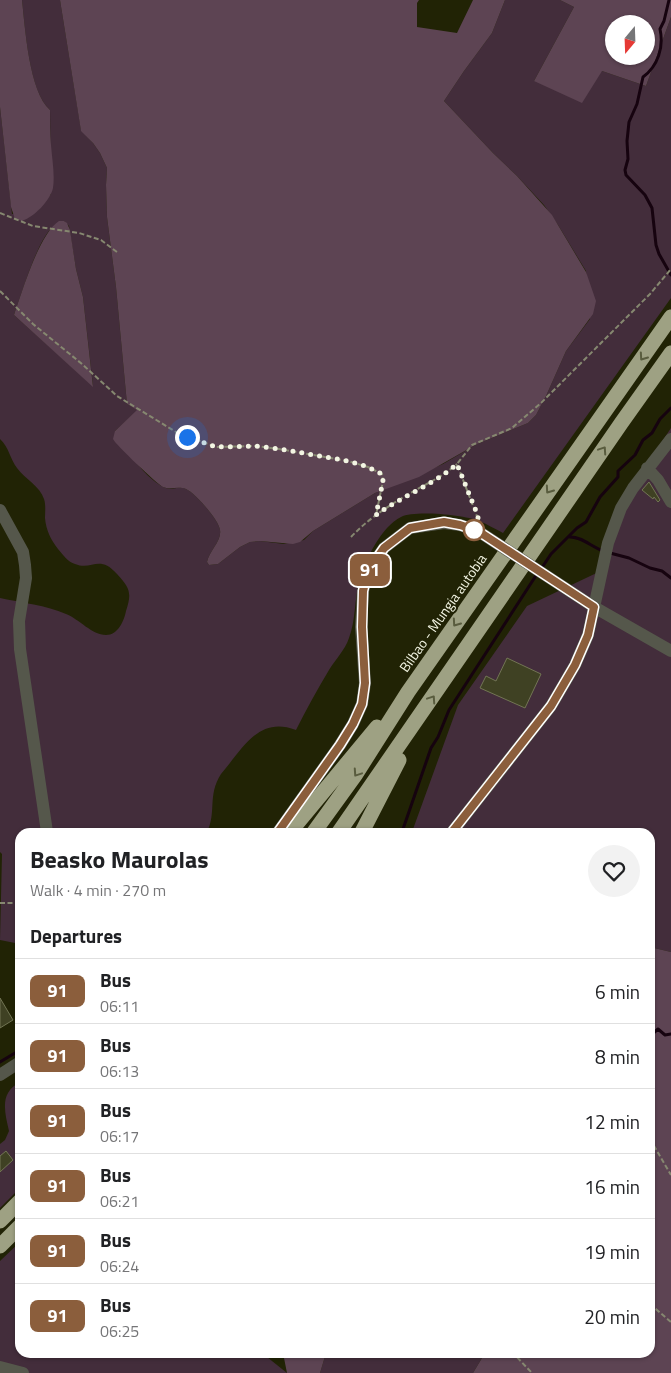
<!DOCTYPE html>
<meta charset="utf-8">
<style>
body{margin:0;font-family:"Titillium Web",sans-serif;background:#f2f2f2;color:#202124;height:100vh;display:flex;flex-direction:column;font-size:19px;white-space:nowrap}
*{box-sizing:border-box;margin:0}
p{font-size:16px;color:#757577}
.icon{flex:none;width:28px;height:28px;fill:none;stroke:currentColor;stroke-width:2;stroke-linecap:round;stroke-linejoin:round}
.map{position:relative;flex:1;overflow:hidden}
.panel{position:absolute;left:15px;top:828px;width:640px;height:530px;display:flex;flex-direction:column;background:#fff;border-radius:15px;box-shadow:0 1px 4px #0004}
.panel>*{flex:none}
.badge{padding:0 10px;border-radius:8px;font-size:18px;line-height:32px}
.needle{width:32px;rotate:199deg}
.tools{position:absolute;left:605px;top:15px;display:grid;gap:10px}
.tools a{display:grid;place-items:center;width:50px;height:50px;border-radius:50%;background:#fff;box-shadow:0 1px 4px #0004;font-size:25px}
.you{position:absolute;width:25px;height:25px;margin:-12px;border:4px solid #fff;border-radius:50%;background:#1a73e8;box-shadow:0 0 0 8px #1a73e833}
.map>.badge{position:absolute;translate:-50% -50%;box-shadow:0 0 0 2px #fff}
h2{padding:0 15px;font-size:19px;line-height:45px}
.round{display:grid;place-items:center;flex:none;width:52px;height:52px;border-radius:26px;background:#f2f2f2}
.headline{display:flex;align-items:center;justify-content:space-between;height:85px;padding:0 15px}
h1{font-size:24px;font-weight:700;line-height:38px}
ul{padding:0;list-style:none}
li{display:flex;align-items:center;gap:15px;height:65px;padding:0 15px;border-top:1px solid #e0e0e0}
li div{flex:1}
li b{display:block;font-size:19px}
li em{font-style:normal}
li .badge{min-width:55px;font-weight:700;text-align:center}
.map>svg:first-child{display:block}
</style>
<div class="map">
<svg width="671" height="1373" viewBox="0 0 671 1373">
<rect width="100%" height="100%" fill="#212305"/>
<!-- green -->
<path fill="#432d3b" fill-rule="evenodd" d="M22,0H60L81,130L93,143L100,153L107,168L106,185L107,217L116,287L127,404L138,410L115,431C127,447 137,468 153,480C157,483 162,487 166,488C173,490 179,486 186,489C195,493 219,520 220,530C222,541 209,551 207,562L209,565L218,564L240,547L250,542L260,541L284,544L304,540L313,531L375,493L443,464L477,444L528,423L536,415L546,396L566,351L590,319L586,271L558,225L544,205L517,176L493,153L444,101L464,71L492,33L505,0H560L574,7L534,81L602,71L646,86L671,17V298L503,533C495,529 487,524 479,521C464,515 415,510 401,517C382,526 365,560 360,579C354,599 356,620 349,638C345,650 335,660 329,670C317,690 306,710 296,730C258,715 242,750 221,774C207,796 217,812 207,832H20V944L0,940L2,854L0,852V598C22,603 46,605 66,614C79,619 92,635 106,635C118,635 124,621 126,611C132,593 130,588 117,574C99,554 92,571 75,564C68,562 63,555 58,549C51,540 46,530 45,518C45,512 46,505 44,499C40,486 25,479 17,468C10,459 9,447 0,439V107L12,214L37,211L51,194L50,110C29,92 25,28 22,0ZM64,221L69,226L76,269L83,297L93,386L14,315C21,296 38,237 54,226C56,224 61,223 64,221Z
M671,428V952L650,947V832H412L458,705L527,606L605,569L604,557L643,470Z
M20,1082V1188L0,1208V1144L5,1140L9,1131C4,1109 0,1093 20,1082Z
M20,1242V1352L262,1353L287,1373H0V1261Z
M326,1353H485L473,1373H320Z"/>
<!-- forest -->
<path fill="#5d4453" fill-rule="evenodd" d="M0,0H22C25,27 29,92 50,110C50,122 50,133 51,145C52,159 55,174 53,188C50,201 34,217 22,221L15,219L11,207L0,107Z
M60,0H419L417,3V27L457,33L473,0H505L492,33L464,71L444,101L493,153L517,176L552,215L586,272L596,301L593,314L566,351L546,396L536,415L528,423L477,444L419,477L375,493L313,531L300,542L293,544L260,541L250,542L240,547L218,564L209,565L207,562C209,551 222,541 220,530C219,520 195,493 186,489C178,486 170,490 163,487C157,484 115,444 113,439L115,431L137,410L127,404L116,287L107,217L106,185L107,168L100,153L93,143L81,131Z
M560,0H671V17L646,86L602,71L582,103L534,81L574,7ZM614,24H646V56H614Z
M59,221H64L67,223L70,230L76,269L83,297L93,387L14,315C22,292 39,234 59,221Z
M650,947L671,952V1373H473L485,1353L650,1352Z
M283,1353V1352L326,1353L320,1373H287Z"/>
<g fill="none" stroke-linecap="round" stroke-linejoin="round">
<!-- stream -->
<path stroke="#16030f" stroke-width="3" d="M669,0L664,21L660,29C664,47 658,66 643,77L637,104L629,122L627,141L628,159L625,170L626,175L645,195L652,208L656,245L659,254L671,275
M570,537C583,537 591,547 604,551
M610,553L629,558L650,568L662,571L671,578
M541,569L551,554L577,528L586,522L600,497L618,477V471L635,455L643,440L652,433L660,419L671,408
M402,832L431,748L438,737L449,710L537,574
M650,1036L658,1029L665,1035L671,1034
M0,1062L20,1050"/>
</g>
<!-- building -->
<path fill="#3f4123" stroke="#727554" d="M649,482L660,500L658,502L654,497L653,499L642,490Z
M507,658L541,674L525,708L480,688L486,676L496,681Z
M0,998L13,1020L0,1028Z
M6,1151L13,1160L0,1172V1156Z"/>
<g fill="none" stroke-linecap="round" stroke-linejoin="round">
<!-- path -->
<path stroke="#868870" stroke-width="2" stroke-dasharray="5 2.5" stroke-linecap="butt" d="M0,213L33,226L79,233L101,240L117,252
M0,291L33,324L82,364L117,396L176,432L216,447L255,446L279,449L348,461L368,467L382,474L383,481L376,515
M478,519L457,464L472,445L512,428L541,403L650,294L671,269
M351,537C369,518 391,504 414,491C430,482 443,476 457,464
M0,903H20
M650,1139L671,1175
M650,1304L671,1322
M512,1352L532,1373"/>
<!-- minor -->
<path stroke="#55574b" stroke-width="12" d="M647,468L658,480L671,502
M0,510L23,552L25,565L26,578L19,621L20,649L47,832
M594,607L671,651
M278,832L340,745L353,724L362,704L365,683L361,627L363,591L367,575L375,561L384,548L410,528L444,523L460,525L478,531
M452,832L551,706L575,665L588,635L608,543L621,508L633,488L671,439
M0,1075L20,1062
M0,1367L23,1373"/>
<!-- highway -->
<path stroke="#9ea183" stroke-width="15" d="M290,832L377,727
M314,832L356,774L408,692L671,317
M339,832L622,422L671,353
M362,832L399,760
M0,1221L20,1201
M0,1246L20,1226"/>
<!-- minor-bridge -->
<path stroke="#55574b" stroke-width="12" d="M478,531L594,607"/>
</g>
<!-- one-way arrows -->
<defs><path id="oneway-chevron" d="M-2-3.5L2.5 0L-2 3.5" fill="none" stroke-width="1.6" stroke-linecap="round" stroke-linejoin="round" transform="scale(1.25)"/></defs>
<g stroke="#595c3e">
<use href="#oneway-chevron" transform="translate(643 357) rotate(125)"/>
<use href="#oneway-chevron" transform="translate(603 450) rotate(-56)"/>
<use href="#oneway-chevron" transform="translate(549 490) rotate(125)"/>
<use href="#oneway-chevron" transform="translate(456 623) rotate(125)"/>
<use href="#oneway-chevron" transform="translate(432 699) rotate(-56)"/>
<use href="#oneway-chevron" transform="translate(357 773) rotate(124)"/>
</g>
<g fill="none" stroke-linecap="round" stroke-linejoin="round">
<defs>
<path id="line" d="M278,832L340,745L353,724L362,704L365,683L362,627L363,591L367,575L375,561L384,548L410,528L444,522L460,525L478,531L594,607L588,635L575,665L551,706L452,832"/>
</defs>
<!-- line casing -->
<use href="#line" stroke="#fff" stroke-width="11"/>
<!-- line -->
<use href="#line" stroke="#8b5e3c" stroke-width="8"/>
<!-- walk -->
<path stroke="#f3f5e3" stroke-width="5" stroke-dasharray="0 9" d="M187,437L216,447L255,446L280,449L348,461L368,467L382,474L383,481L376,515C402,496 433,485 457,464L478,516V531L474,530"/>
</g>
<!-- markers -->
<circle fill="#fff" stroke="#8b5e3c" stroke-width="2.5" cx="474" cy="530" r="10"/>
<g text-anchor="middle" stroke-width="4" stroke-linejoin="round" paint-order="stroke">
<!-- street labels -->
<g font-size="14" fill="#f3f5e3" stroke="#212305">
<text transform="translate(443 613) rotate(-55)" y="5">Bilbao - Mungia autobia</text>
</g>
</g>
</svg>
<div class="tools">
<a><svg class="needle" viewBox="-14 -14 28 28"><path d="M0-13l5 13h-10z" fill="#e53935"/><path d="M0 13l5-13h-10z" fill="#757577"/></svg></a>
</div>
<div class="you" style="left:187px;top:437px"></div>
<b class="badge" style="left:370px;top:570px;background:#8b5e3c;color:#fff">91</b>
<section class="panel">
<div class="headline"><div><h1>Beasko Maurolas</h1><p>Walk · 4 min · 270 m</p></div><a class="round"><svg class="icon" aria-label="heart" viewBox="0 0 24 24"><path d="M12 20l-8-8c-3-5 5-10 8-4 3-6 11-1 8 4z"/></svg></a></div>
<h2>Departures</h2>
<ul>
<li><span class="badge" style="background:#8b5e3c;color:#fff">91</span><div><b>Bus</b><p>06:11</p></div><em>6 min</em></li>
<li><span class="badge" style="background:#8b5e3c;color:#fff">91</span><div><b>Bus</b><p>06:13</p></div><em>8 min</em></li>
<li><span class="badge" style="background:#8b5e3c;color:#fff">91</span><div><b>Bus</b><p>06:17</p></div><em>12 min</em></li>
<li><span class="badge" style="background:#8b5e3c;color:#fff">91</span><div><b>Bus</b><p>06:21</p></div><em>16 min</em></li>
<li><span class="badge" style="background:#8b5e3c;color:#fff">91</span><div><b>Bus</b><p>06:24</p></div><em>19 min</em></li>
<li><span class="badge" style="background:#8b5e3c;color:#fff">91</span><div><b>Bus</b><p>06:25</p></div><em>20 min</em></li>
</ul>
</section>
</div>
